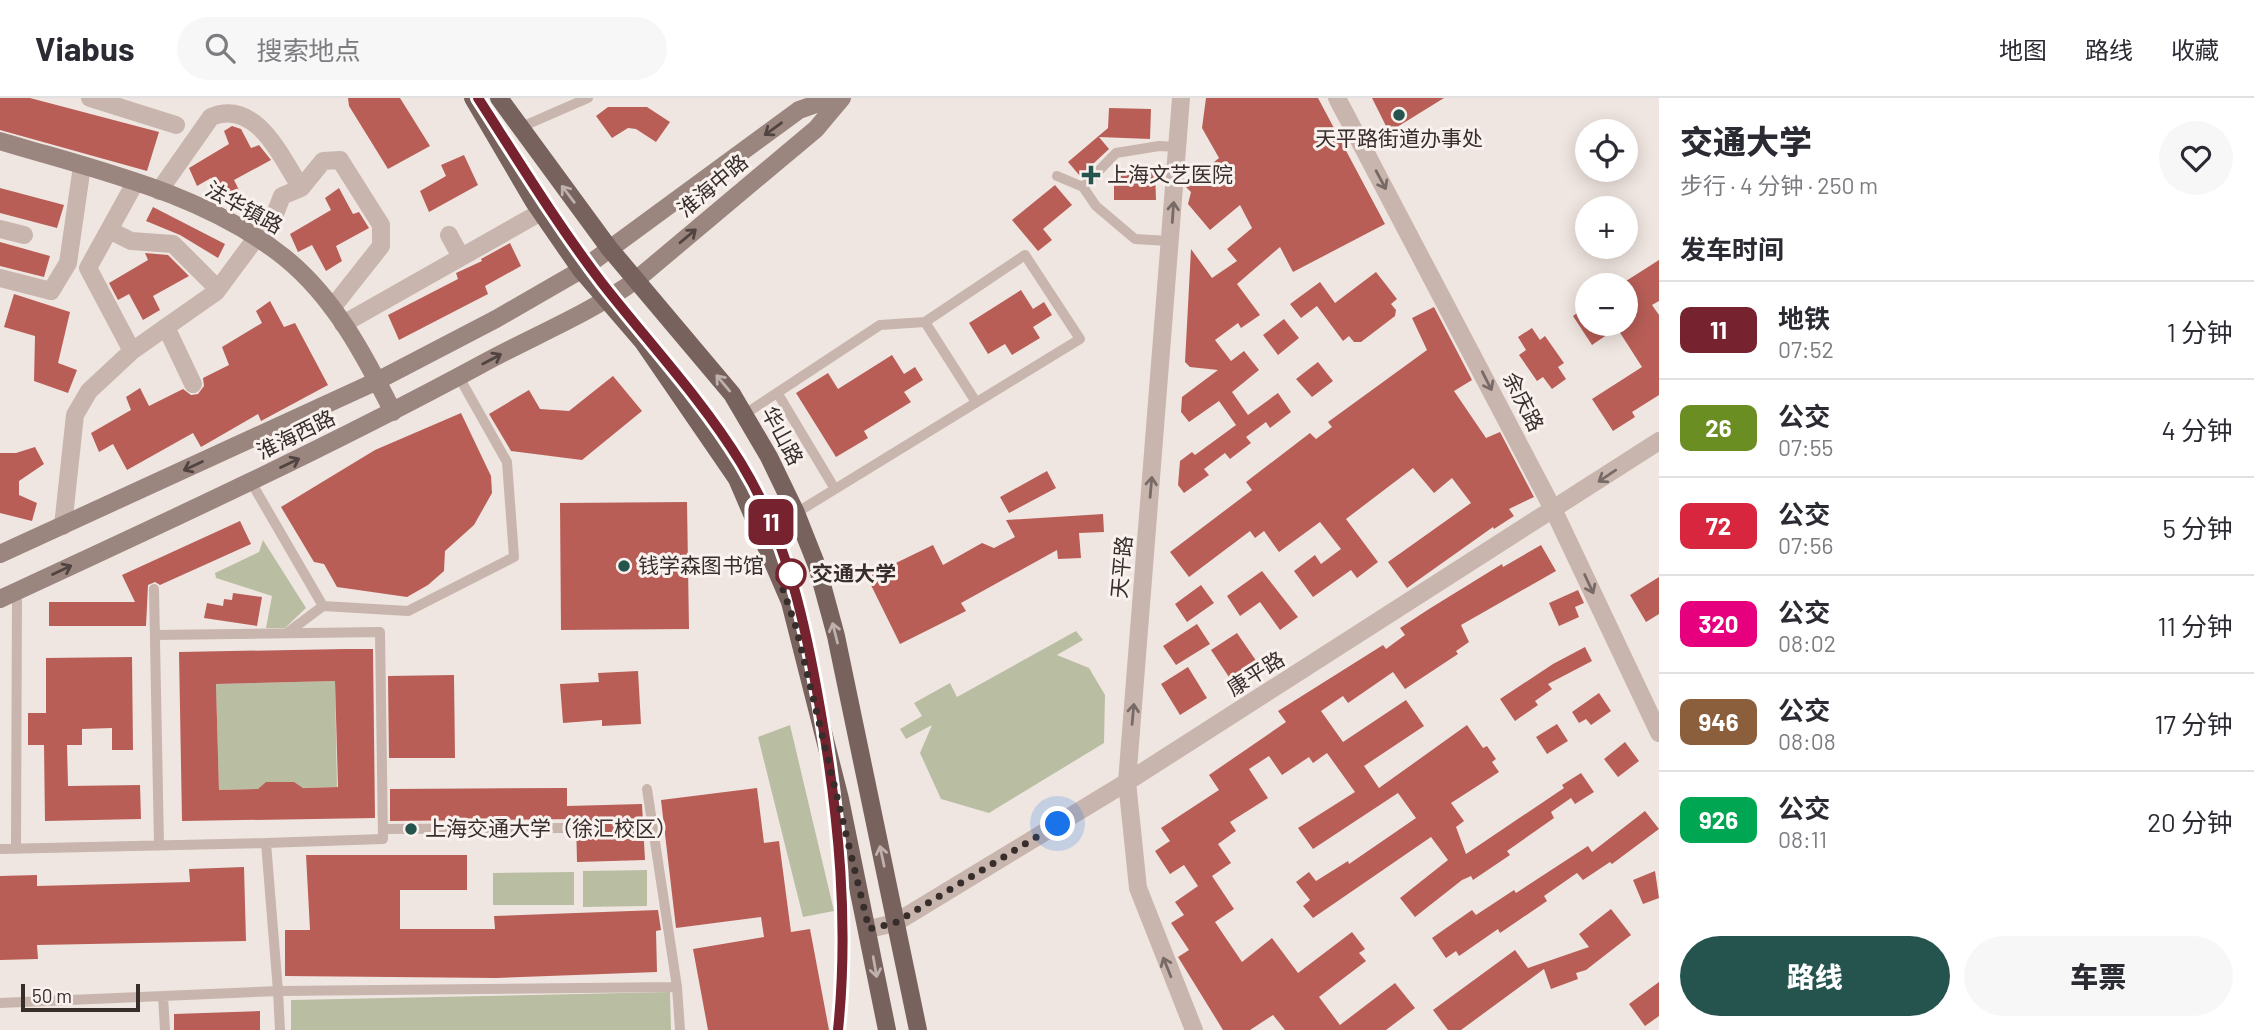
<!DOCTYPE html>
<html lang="zh">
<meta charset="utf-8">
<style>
body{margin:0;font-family:Barlow,"Noto Sans SC",sans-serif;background:#f7f7f7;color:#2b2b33;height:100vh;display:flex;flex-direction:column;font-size:26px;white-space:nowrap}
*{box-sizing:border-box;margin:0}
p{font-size:23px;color:#7c7c81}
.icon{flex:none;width:38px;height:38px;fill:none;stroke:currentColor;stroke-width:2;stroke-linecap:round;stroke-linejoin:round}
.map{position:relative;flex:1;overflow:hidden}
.drawer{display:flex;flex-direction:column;background:#fff;width:595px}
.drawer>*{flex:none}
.badge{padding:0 14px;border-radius:10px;font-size:24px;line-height:46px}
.controls{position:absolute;left:1575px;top:21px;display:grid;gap:14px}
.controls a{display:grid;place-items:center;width:63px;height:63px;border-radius:50%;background:#fff;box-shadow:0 4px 18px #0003;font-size:35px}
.scale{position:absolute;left:21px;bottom:18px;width:119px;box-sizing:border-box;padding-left:7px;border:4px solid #372d2b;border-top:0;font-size:19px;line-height:24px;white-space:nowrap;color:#372d2b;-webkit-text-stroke:5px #f8f1ed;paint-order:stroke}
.you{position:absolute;width:35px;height:35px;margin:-18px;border:5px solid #fff;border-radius:50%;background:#1a73e8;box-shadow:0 0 0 10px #1a73e833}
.map>.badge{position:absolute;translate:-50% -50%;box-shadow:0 0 0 4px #fff}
h2{padding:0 21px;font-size:26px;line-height:63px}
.round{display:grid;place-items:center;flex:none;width:74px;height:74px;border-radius:37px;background:#f7f7f7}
.overview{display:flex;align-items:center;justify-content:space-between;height:119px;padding:0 21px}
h1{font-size:33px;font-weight:800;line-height:52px}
.action{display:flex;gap:14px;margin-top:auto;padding:14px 21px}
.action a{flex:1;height:80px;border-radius:42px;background:#25544f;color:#fff;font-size:28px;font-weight:800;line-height:80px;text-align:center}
.action a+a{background:#f7f7f7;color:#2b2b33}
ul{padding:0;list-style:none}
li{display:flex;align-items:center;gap:21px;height:98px;padding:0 21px;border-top:2px solid #e1e1e2}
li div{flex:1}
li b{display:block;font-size:26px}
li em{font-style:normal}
li .badge{min-width:77px;font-weight:700;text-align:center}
header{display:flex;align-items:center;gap:42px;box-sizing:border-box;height:98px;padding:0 35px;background:#fff;border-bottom:2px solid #e1e1e2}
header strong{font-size:33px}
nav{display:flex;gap:38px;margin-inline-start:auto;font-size:24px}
.search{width:490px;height:63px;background:#f7f7f7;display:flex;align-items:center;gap:18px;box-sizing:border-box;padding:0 24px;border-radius:38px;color:#7c7c81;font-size:26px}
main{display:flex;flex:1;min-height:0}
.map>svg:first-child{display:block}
</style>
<header>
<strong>Viabus</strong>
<div class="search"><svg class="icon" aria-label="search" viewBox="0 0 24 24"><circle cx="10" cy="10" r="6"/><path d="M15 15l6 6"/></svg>搜索地点</div>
<nav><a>地图</a><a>路线</a><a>收藏</a></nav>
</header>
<main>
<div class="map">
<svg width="1659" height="932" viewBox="0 0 1659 932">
<rect width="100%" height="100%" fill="#f0e6e1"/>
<!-- green -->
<path fill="#b9bea2" d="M263,442L306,510L285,530H266L272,498L216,480L215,475L259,454Z
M1076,533L1083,542L1057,557L1089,570L1105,597L1104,645L989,715L941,701L920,655L932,627L906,641L900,631L922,618L914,605L950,585L957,599Z
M335,583L337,689L219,692L216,586Z
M790,627L834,813L803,819L758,639Z
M647,772V808L583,809V773Z
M574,774V807H493V775Z
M670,894L671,932H291V902Z"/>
<!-- building -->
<path fill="#b85e57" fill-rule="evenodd" d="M0,0H30L159,34L147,73L0,32Z
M348,0H400L430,48L388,71L349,8Z
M1206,0H1318L1385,126L1293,174L1280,149L1237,186L1260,217L1241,230L1238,225L1215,242L1231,263L1244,253L1259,272L1232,294L1248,317L1278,295L1291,314L1270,330L1266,324L1246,339L1251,345L1230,361L1225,355L1204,371L1209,377L1184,395L1178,387L1180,363L1192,354L1195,357L1236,327L1219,303L1189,324L1181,314L1182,299L1218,272L1190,269L1185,264L1191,151L1212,180L1237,163L1227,151L1252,130L1240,107L1210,132L1188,106L1191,94L1185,88L1219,60L1202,30Z
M1372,0H1444L1389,34Z
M608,9H647L670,24L656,44L636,31L628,30L612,40L596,18Z
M1109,10L1151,11L1150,41L1099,39L1109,51L1080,78L1068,64L1108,30Z
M232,28L241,31L251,50L259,47L271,62L234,82L241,96L225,106L211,80L197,88L189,70L229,46L224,33Z
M464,57L478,87L429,114L420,93L446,78L441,67Z
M1114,72H1155L1156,102H1114Z
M1055,87L1072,107L1043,131L1052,142L1038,153L1012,122Z
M0,90L64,107L57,130L0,115Z
M339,90L353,116L359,114L369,130L336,148L342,163L326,173L312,147L298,154L290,136L331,112L325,100Z
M153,109L225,146L218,160L180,137L146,123Z
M0,144L50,158L44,179L0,168Z
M510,145L521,168L485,188L488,196L399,242L388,217L458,181L456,175L482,163L481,161Z
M145,155L168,157L189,178L153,198L160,212L143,222L129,196L118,202L109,185L148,162Z
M1659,162V203L1652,207L1659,217V297L1632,314L1635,319L1613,333L1592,301L1642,269L1617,230L1592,247L1573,218L1587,208V226H1626V183Z
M1376,174L1397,201L1391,206L1396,212L1395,218L1361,244H1354L1349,238L1343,243L1317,208L1301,220L1290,206L1320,184L1335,205Z
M1021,192L1033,211L1044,204L1052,217L1033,229L1040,240L1012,257L1005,246L988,256L969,225Z
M14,196L70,214L58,265L77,272L68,295L34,283L35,238L4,229Z
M270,203L284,229L295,225L328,287L261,323L258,316L201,349L193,335L127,372L113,346L99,354L91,335L131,312L126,299L140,290L149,308L183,291L191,297L198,296L204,288L203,280L229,267L222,249L262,225L256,213Z
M1434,209L1472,282L1454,293L1486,340L1500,334L1534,399L1509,411L1514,418L1494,431L1493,429L1407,490L1388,464L1471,405L1452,380L1434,395L1413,370L1346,421L1378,464L1357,480L1351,472L1313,499L1294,473L1315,457L1321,466L1341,451L1320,424L1279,454L1264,433L1255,440L1250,433L1189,479L1170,454L1252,392L1246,384L1310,335L1316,341L1332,329L1328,324L1427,252L1412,220Z
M1284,221L1299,240L1278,257L1263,237Z
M1532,230L1540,242L1545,238L1564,265L1558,269L1566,281L1552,291L1543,279L1537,283L1519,257L1526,252L1518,239Z
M892,257L904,276L915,269L923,282L904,294L911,304L864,333L868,340L836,359L796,295L828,275L838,291Z
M1318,264L1333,283L1312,299L1296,281Z
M613,278L642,313L582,362L511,353L489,316L529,292L540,311L569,313Z
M461,315L491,378L492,395L474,427L445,453L444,473L428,487L407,499L337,489L324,466L314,464L281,409L375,352Z
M35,349L44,366L19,383V397L37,405L32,423L0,415V355H16Z
M1047,373L1056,390L1009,415L1000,399Z
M687,404L689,531L561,532L560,405Z
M1103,416L1104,434L1079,435L1081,460L1058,461L1057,452L961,505L966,513L900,546L867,479L933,447L943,467L982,445L994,450L1015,439L1006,422Z
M240,423L251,446L160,487L155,484L148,487L146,528H49V504H135L122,477Z
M1541,447L1556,473L1461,527L1469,544L1456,553L1458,556L1405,591L1393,574L1348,605L1343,598L1321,613L1343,644L1406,602L1424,628L1364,668L1379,690L1467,627L1483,650L1487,648L1496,661L1492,664L1499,674L1451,705L1464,723L1456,729L1466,756L1564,690L1562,687L1581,675L1594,694L1575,706L1571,700L1551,714L1554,720L1507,753L1510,757L1473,782L1471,778L1462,782L1415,819L1400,800L1448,762L1431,739L1313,820L1303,808L1310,802L1296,784L1309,774L1316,783L1348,763L1349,766L1416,720L1398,695L1313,751L1298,730L1355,694L1327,655L1313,665L1309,659L1282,677L1269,658L1249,671L1268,700L1230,724L1236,733L1218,746L1231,765L1212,778L1234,811L1215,824L1242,864L1272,840L1298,875L1352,834L1365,851L1359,855L1366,863L1319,899L1340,927L1395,885L1415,910L1386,932H1285L1273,917L1250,932H1223L1178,859L1189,852L1171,825L1184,817L1175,804L1198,788L1184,767L1170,776L1155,753L1170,743L1161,730L1219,692L1209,677L1286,624L1278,613L1383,547L1386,551L1405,537L1400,530L1429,511L1502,466L1503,469Z
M1262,473L1298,519L1280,532L1260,504L1240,518L1227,498Z
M1659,479V516L1646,524L1630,497Z
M1201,487L1214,505L1187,524L1175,506Z
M1578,492L1584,505L1575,509L1579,519L1559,528L1549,505Z
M233,495L262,499L257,528L204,520L207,505L223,508L224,501L232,502Z
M1197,526L1210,546L1176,567L1163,548Z
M1237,535L1257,564L1231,582L1211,552Z
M1585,549L1592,563L1548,586L1552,591L1535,603L1538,607L1515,623L1500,601L1553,566Z
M345,551H373L375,720L182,723L179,554ZM335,583L338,689L303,690L294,684H266L258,691L219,692L216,586Z
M132,559L133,652H112V630L82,631V647H67L68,688L140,687L141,721L45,723L44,647H28V615H46V560Z
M1188,569L1207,600L1180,617L1161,586Z
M638,573L641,626L602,628V622L563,625L560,586L599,584L598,575Z
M454,577L455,660H389L388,578Z
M1599,595L1611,613L1591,627L1586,621L1579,625L1572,614Z
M1557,626L1568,643L1547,656L1536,639Z
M1625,644L1639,663L1618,679L1604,661Z
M567,690V708L642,706L645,762L577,764L576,721L390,723V691Z
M757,690L764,745L779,743L791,834L810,831L829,932H708L693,851L764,839L761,819L676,830L661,702Z
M1645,713L1659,731L1612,766L1610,764L1583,782L1577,775L1544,798L1547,803L1500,835L1498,831L1459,858L1456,853L1446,860L1432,840L1472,812L1476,817L1514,792L1516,795L1588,748L1592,754Z
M306,757H467V792H400V831H495L494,818L658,812L661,832L656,833L657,874L496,880L285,878V832H310Z
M244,769L246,843L37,847L38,861L0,862V778L37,777V788L190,784L189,771Z
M1655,773L1659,800L1643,806L1633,782Z
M1611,811L1631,837L1586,872L1576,875L1578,881L1551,891L1544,871L1461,932H1448L1433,912L1515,852L1528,870L1589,849L1579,836Z
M1659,884V918L1645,928L1629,906Z
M260,913V932H174V916Z"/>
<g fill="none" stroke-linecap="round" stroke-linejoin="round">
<!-- lane -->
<path stroke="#c8b5ae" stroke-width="10" d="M519,30L588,0
M1057,78L1083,89
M1169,143L1135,141L1096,108L1083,89L1116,55L1159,48L1178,49
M925,224L976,304
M778,296L835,391
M745,316L880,227L925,224L1025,157L1080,241L796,415
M251,384L323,508L408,513L514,459L507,364L459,279
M154,491L159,747
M287,535L323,508
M155,537L380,534L383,741L266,745
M647,691L677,889
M383,731L567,730
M0,751L266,745L278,893L0,905
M16,751L17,493
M163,898L165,932
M280,932L278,893L677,889L680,932"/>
<!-- street -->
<path stroke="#c8b5ae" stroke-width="18" d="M90,0L176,27
M1181,0L1127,684L1138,790L1194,932
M1337,0L1554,413L1659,635
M135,85L88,170L132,253L216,194L256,140
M159,93L211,19C256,0 281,59 301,90
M0,131L24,137
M109,132L131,143L173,146L218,191
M449,137L461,159
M254,138L273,121L282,98L301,90L323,63L340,62L381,127V148L332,210
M0,180L51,193L68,165L82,68
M343,226L541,114
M166,229L193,286
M63,428L75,317L89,293L132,253
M869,831L895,825L1127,684L1659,343"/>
<!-- secondary -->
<path stroke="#9b857f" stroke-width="18" d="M0,43C96,72 204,95 284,159C334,199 365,258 393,314
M0,456L377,283L496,221L581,172L799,12L833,0
M0,501C162,426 325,351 482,266C533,238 589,216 636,182L816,31L842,0"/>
<!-- primary -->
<path stroke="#77625e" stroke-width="18" d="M473,0L534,104L581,172L643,244L737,381L790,504L840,701L887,932
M499,0L609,150L732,296L769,359L796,415L817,468L836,538L918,932"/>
</g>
<!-- one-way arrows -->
<defs><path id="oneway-shaft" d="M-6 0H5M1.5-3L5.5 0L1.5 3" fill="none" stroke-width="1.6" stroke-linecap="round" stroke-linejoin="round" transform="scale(1.75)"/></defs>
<g stroke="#504340">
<use href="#oneway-shaft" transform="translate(773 31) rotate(144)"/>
<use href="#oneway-shaft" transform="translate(688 138) rotate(-40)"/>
<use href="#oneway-shaft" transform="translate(492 261) rotate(-28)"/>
<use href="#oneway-shaft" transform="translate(290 365) rotate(-26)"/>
<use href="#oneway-shaft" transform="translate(193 368) rotate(155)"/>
<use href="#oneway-shaft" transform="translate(62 472) rotate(-25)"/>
</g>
<g stroke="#786a66">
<use href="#oneway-shaft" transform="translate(1381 82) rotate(62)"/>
<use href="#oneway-shaft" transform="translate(1173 114) rotate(-86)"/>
<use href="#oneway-shaft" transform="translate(1487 283) rotate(63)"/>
<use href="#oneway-shaft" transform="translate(1607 378) rotate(146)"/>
<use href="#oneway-shaft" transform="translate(1151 389) rotate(-85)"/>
<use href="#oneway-shaft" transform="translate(1589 486) rotate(65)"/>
<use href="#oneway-shaft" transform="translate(1133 616) rotate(-85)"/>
<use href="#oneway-shaft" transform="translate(1167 869) rotate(-112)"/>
</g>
<g stroke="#beb1ad">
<use href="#oneway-shaft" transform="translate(568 96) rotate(-127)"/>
<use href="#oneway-shaft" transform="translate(723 285) rotate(-130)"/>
<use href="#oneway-shaft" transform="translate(835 535) rotate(-104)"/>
<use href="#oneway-shaft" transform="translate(882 758) rotate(-102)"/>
<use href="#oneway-shaft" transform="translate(875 869) rotate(80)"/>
</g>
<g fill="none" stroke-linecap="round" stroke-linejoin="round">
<defs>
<path id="line" d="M478,0C518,62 557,126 602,185C649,245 701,300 741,365C788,442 806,528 821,616C839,721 849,826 838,932"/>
</defs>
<!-- line casing -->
<use href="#line" stroke="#fff" stroke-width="16"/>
<!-- line -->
<use href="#line" stroke="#76232f" stroke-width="10"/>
<!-- walk -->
<path stroke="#372d2b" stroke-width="7" stroke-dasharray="0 12.6" d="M791,476L779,480L796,529L869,831L895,825L1058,726"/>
</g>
<!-- markers -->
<g fill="#25544f" stroke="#f8f1ed" stroke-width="2.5">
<circle cx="1399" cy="17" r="7"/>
<path d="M1087.5 66.5h7v7h7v7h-7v7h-7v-7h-7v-7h7z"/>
<circle cx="624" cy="468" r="7"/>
<circle cx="411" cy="731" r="7"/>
</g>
<circle fill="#fff" stroke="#76232f" stroke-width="3.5" cx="791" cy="476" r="14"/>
<g text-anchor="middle" stroke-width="6" stroke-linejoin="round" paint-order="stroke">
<!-- poi labels -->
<g font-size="21" fill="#372d2b" stroke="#f8f1ed" text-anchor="start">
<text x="1399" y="48" text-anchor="middle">天平路街道办事处</text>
<text x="1107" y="84">上海文艺医院</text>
<text x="638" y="475">钱学森图书馆</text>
<text x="425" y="738">上海交通大学（徐汇校区）</text>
</g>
<!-- street labels -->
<g font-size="21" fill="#372d2b" stroke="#f8f1ed">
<text transform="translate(713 88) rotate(-40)" y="7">淮海中路</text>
<text transform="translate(244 110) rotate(29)" y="7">法华镇路</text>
<text transform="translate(1523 304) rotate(63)" y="7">余庆路</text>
<text transform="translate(296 337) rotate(-26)" y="7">淮海西路</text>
<text transform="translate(782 338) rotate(62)" y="7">华山路</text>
<text transform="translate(1122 469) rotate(-85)" y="7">天平路</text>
<text transform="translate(1256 576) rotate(-32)" y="7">康平路</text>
</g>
<!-- stop labels -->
<g font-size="21" font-weight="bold" fill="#372d2b" stroke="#f8f1ed" text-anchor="start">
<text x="812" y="483">交通大学</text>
</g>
</g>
</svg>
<div class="controls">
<a><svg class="icon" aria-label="locate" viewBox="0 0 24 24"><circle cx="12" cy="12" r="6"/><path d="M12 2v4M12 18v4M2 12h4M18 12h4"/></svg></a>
<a>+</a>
<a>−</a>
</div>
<div class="scale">50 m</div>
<div class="you" style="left:1058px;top:726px"></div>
<b class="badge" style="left:771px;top:424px;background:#76232f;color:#fff">11</b>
</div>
<section class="drawer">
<div class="overview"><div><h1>交通大学</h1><p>步行 · 4 分钟 · 250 m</p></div><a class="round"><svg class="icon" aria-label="heart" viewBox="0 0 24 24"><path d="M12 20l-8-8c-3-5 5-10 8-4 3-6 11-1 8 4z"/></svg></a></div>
<h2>发车时间</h2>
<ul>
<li><span class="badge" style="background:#76232f;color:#fff">11</span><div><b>地铁</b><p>07:52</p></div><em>1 分钟</em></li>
<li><span class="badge" style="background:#6b8e23;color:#fff">26</span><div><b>公交</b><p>07:55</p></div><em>4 分钟</em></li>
<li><span class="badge" style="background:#d7263d;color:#fff">72</span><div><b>公交</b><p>07:56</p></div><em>5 分钟</em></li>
<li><span class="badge" style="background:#e6007e;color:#fff">320</span><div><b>公交</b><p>08:02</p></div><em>11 分钟</em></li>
<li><span class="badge" style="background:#8b5e3c;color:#fff">946</span><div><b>公交</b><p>08:08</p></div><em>17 分钟</em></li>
<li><span class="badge" style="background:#00a651;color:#fff">926</span><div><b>公交</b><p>08:11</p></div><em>20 分钟</em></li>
</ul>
<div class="action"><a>路线</a><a>车票</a></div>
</section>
</main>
